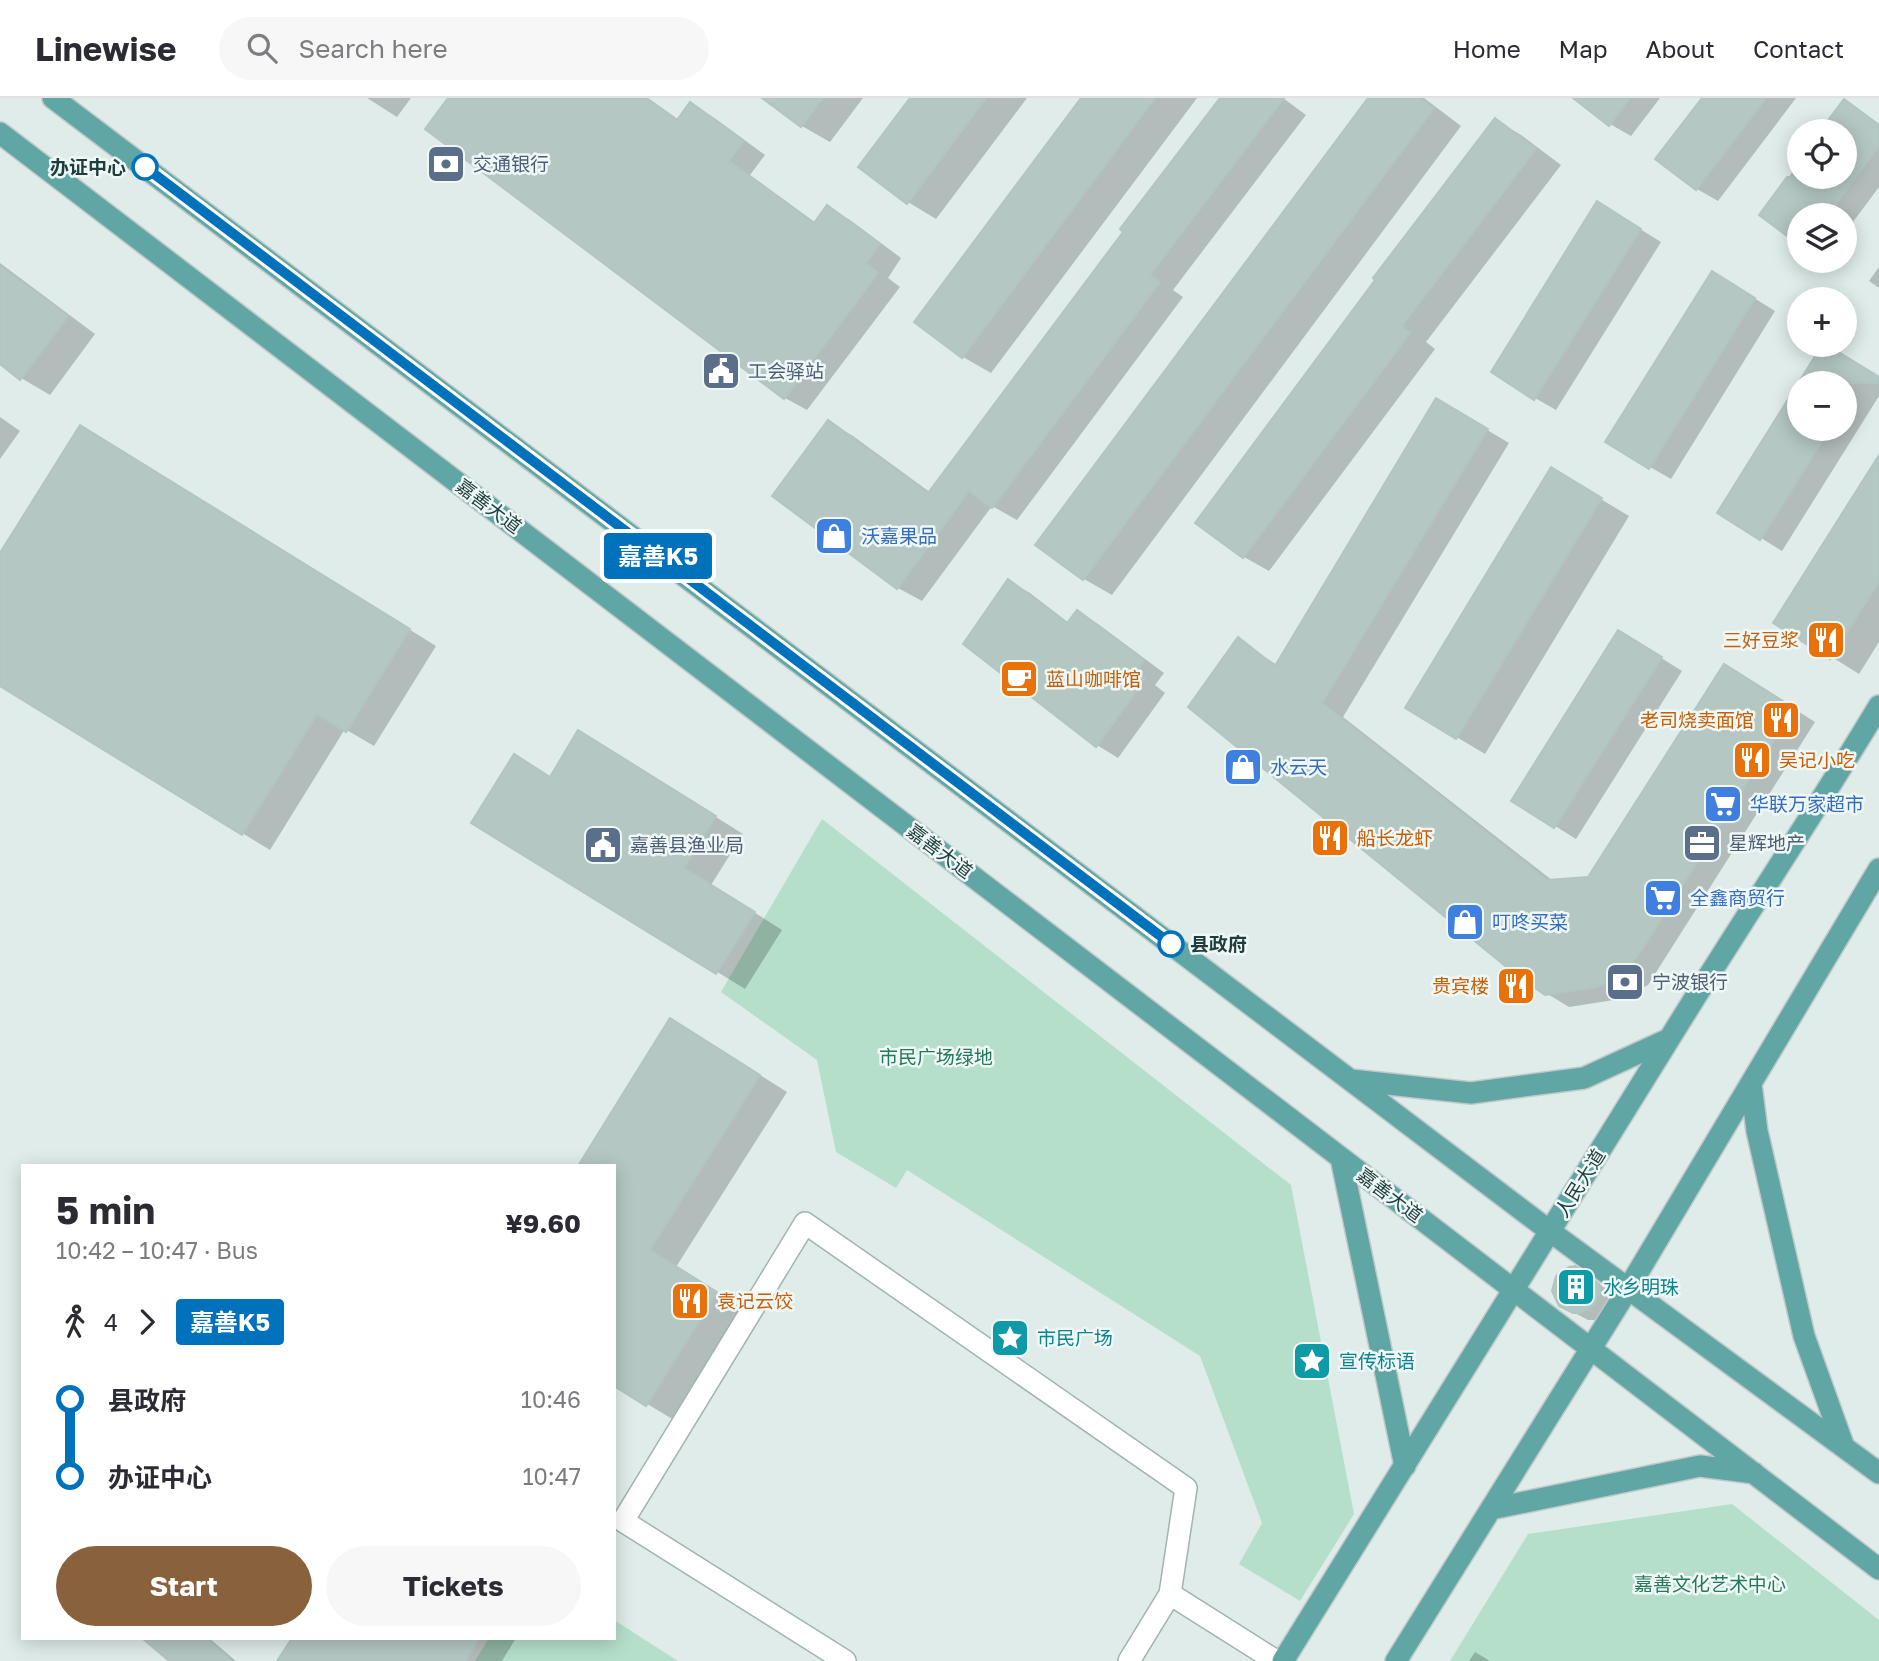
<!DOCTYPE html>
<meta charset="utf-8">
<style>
body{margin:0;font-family:"Golos Text","Noto Sans SC",sans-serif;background:#f7f7f7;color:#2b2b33;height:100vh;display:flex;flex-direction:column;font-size:26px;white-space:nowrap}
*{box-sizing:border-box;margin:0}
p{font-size:23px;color:#7c7c81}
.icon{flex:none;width:38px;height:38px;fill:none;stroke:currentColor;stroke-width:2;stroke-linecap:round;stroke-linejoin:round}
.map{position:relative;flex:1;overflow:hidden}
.drawer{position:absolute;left:21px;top:1066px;width:595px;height:476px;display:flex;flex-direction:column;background:#fff;border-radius:0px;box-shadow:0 4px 18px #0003}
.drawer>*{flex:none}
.badge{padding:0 14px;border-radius:5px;font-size:24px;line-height:46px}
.tools{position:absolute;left:1787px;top:21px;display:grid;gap:14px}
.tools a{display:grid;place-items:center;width:70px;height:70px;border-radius:50%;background:#fff;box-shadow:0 4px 18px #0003;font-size:35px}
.map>.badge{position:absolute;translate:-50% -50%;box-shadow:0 0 0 4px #fff}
.legs{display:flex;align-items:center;gap:10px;height:77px;padding:0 35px;font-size:23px}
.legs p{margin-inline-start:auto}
.summary{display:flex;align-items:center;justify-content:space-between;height:119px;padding:0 35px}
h1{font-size:38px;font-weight:700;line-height:52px}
.primary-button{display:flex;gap:14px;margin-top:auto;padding:14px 35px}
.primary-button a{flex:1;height:80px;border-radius:42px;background:#8a613d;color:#fff;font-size:28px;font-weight:700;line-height:80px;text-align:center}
.primary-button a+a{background:#f7f7f7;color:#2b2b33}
ul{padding:0 35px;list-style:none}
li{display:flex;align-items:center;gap:24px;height:77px;font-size:26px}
li i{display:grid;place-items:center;width:10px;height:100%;margin:0 9px;background:currentColor}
li i::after{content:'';width:18px;height:18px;margin:-9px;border:5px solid;border-radius:50%;background:#fff}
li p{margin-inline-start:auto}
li:first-child i{background:linear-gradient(#0000 50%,currentColor 0)}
li:last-child i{background:linear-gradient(currentColor 50%,#0000 0)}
header{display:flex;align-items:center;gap:42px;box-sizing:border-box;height:98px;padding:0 35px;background:#fff;border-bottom:2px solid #e1e1e2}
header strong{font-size:33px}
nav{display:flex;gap:38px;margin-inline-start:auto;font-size:24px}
.search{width:490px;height:63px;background:#f7f7f7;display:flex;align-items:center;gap:18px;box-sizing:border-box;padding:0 24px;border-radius:38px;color:#7c7c81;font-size:26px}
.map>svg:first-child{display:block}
</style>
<header>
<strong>Linewise</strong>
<div class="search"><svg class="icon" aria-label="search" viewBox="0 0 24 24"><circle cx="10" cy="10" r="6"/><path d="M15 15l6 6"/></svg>Search here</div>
<nav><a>Home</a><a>Map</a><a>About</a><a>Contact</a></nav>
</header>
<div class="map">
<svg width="1879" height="1563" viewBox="0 0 1879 1563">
<rect width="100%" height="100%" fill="#dfece9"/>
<!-- green -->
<path fill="#b5dfcb" d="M822,721L1291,1087L1354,1416L1300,1503L1239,1466L1262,1425L1200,1258L907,1072L896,1090L836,1054L817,962L721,894Z
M1732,1406L1879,1522V1563H1450L1528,1436Z
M614,1522L678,1563H475L489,1540H614Z"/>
<!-- shadow -->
<path fill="#0003" d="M367,0H411L397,19Z
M451,0H648L679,22L691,6L713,19L765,57L750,77L816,125L827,109L850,122L901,160L888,180L900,189L807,312L785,300Z
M765,0H863L830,44L802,28Z
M912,0H1027L936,121L908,104Z
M1084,0H1197L991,275L963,259Z
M1222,0H1283L1306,17L1173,192L1183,199L1017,422L992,408L922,503L898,490L774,398L829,324L853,338L931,395Z
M1370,0H1424L1461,28L1112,497L1084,481Z
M1576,0H1660L1631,38L1610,26Z
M1704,0H1796L1718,103L1697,91L1658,61Z
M1844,4L1879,26V89L1844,136V117H1799V145L1761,117L1799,65V79H1844V33H1823Z
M1496,22L1521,37L1561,67L1426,244L1435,251L1269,473L1244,459L1378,181Z
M1619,118L1661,144L1556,312L1535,300Z
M0,165L95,236L50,297L21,280L0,264Z
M1879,169V190L1869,183Z
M1733,187L1775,213L1671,381L1650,369Z
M1824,247L1879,280V298L1782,453L1719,414L1799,286V331H1844V285H1800Z
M1437,302L1509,345L1343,619L1553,783L1589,780L1747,581L1815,624L1648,887L1620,901L1569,909L1546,895L1239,542L1277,567Z
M0,319L20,333L0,361Z
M108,345L436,548L374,648L345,631L270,752L0,586V459Z
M1879,360V544L1859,576L1776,524Z
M1579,388L1629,418L1485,656L1408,610Z
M1009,483L1030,495L1069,525L1077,514L1098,526L1164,575L1155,587L1165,595L1118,660L1097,647L965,546Z
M1639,546L1682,573L1576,741L1513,702Z
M607,651L743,736L711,787L782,832L745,891L474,724Z
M698,938L787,994L676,1169L743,1211L674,1322L614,1286Z
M1575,1170L1613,1195V1201L1608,1215L1595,1222H1588L1560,1207Z
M145,1540H209L236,1563H172Z
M294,1540H516L502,1563H289Z
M1475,1554L1490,1563H1469Z"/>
<!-- building -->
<path fill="#b4c7c3" stroke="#b1c6c2" stroke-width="2" d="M448,0H646L677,22L690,4L744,43L729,63L814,125L827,107L880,146L866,165L878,175L784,301L425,31Z
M762,0H823L801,29Z
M910,0H986L907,106L858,69Z
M1081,0H1155L962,260L914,224Z
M1220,0H1284L1150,177L1160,184L992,410L969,393L897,491L772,398L828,322L928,395L1123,134L1120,131Z
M1368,0H1420L1434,10L1083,482L1035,447Z
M1573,0H1630L1609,28Z
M1702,0H1766L1696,92L1655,61Z
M1844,1L1879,27V48L1828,117H1799V147L1759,117L1787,79H1844V33H1820Z
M1495,20L1536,51L1402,228L1410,235L1243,460L1195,425L1375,182L1373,180Z
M1597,103L1641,131L1534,302L1491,274Z
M0,168L68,218L20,282L0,266Z
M1712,173L1755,200L1649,371L1605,344Z
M1822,247H1827L1879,279V285H1799V331H1830L1760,442L1717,415Z
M1436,300L1488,331L1322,605L1547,782L1588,779L1724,566L1794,610L1643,850L1625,875L1597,889L1545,897L1515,876L1188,609L1238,539L1275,568Z
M80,327L410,531L346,634L317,616L242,737L0,588V455Z
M1879,357V484L1830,561L1773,525Z
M1551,369L1602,400L1456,641L1405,610Z
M1008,481L1067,525L1077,512L1144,562L1135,574L1145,581L1096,649L963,546Z
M1618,532L1662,559L1554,730L1511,703Z
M578,632L716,718L684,770L755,814L716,876L471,725L514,656L550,679Z
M670,920L760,977L650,1152L717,1194L646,1308L614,1288V1068H578Z
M1575,1168L1599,1186L1600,1193L1594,1207L1581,1215H1573L1559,1208L1552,1193L1556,1178L1569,1169Z
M142,1540H205L232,1563H169Z
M292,1540H479L465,1563H277Z"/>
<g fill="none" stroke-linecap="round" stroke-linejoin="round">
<defs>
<path id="minor" d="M845,1563L623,1423L805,1125L1186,1390L1170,1496L1276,1563
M1129,1563L1170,1496"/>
<path id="major" d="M53,0L1551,1134L1879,1375
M0,35L1879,1471
M1351,982L1471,995L1584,980L1669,941
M1751,986L1757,1033L1804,1238L1844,1349
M1341,1060L1405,1368
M1491,1411L1700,1368L1754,1375
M1283,1563C1412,1357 1540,1150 1668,943C1737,831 1811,721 1879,608
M1396,1563L1628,1191L1879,771"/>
</defs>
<!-- minor casing -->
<use href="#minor" stroke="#a1b4b2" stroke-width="24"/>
<!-- major casing -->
<use href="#major" stroke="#c0c9c8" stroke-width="24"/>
<!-- minor -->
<use href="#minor" stroke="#fff" stroke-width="21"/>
<!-- major -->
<use href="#major" stroke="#5fa6a4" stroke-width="21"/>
</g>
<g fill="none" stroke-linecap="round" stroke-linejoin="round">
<defs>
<path id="line-1" d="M145,69L1171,846"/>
</defs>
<!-- line-1 casing -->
<use href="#line-1" stroke="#fff" stroke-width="16"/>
<!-- line-1 -->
<use href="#line-1" stroke="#0072bc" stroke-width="10"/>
</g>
<!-- icons -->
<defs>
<symbol id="bank-square" viewBox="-11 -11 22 22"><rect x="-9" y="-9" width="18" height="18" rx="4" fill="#5c6f8a" stroke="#eff8f6"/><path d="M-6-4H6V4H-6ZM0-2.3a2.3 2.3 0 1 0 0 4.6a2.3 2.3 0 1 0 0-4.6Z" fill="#fff"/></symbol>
<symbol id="civic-square" viewBox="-11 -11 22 22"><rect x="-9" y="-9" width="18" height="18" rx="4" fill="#5c6f8a" stroke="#eff8f6"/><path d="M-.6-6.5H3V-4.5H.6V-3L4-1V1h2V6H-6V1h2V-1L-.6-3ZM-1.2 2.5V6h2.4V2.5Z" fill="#fff"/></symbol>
<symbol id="shop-square" viewBox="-11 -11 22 22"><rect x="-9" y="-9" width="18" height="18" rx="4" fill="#3f7fe0" stroke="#eff8f6"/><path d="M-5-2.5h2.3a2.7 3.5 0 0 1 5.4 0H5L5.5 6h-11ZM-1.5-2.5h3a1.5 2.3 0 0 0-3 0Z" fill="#fff"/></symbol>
<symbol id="restaurant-square" viewBox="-11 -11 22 22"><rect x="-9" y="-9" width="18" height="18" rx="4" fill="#e8710a" stroke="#eff8f6"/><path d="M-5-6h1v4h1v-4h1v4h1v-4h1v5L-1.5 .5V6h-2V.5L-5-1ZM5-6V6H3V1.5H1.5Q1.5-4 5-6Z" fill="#fff"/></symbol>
<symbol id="cafe-square" viewBox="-11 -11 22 22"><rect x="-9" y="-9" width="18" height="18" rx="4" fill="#e8710a" stroke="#eff8f6"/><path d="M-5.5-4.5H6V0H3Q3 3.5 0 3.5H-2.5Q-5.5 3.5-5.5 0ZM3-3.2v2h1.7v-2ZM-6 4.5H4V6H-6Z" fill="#fff"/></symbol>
<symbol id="supermarket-square" viewBox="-11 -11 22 22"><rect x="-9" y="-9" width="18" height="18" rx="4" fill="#3f7fe0" stroke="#eff8f6"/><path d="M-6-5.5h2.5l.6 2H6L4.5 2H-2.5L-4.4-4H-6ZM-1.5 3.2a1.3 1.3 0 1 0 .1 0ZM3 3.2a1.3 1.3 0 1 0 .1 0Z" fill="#fff"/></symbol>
<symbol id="office-square" viewBox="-11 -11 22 22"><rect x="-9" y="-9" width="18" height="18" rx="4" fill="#5c6f8a" stroke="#eff8f6"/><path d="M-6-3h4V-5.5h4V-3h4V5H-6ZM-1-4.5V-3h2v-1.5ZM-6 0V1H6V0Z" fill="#fff"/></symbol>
<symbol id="building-square" viewBox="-11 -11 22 22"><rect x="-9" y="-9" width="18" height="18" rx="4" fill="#0f9aa8" stroke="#eff8f6"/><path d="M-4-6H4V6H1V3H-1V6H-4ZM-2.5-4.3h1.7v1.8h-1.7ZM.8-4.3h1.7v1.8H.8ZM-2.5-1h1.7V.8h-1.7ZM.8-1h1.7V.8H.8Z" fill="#fff"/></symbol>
<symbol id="sight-square" viewBox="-11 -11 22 22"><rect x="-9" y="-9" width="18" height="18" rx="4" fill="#0f9aa8" stroke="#eff8f6"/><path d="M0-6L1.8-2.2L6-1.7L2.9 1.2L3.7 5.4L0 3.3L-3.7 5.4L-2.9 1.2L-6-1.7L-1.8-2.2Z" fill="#fff"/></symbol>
</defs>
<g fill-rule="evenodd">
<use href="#bank-square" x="424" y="44" width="44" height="44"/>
<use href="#civic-square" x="699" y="251" width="44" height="44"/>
<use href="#shop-square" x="812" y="416" width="44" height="44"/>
<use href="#restaurant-square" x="1804" y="520" width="44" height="44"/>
<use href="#cafe-square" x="997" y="559" width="44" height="44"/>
<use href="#restaurant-square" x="1759" y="600" width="44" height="44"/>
<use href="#restaurant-square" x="1730" y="640" width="44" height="44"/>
<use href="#shop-square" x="1221" y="647" width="44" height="44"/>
<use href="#supermarket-square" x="1701" y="684" width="44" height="44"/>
<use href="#restaurant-square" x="1308" y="718" width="44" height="44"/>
<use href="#office-square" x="1680" y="723" width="44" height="44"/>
<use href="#civic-square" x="581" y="725" width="44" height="44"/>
<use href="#supermarket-square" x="1641" y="778" width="44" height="44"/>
<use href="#shop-square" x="1443" y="802" width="44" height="44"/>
<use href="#bank-square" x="1603" y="862" width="44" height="44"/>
<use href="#restaurant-square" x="1494" y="866" width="44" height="44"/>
<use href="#building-square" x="1554" y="1167" width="44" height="44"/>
<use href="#restaurant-square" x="668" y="1181" width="44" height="44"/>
<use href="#sight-square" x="988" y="1218" width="44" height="44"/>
<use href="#sight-square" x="1290" y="1241" width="44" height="44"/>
</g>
<!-- markers -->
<g fill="#fff" stroke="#0072bc" stroke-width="3.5">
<circle cx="145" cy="69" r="12"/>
<circle cx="1171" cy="846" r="12"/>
</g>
<g text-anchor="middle" stroke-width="5" stroke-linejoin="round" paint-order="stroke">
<!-- service labels -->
<g font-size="19" fill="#4e5e75" stroke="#eff8f6" text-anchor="start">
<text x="473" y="73">交通银行</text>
<text x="748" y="280">工会驿站</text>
<text x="1729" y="752">星辉地产</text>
<text x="630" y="754">嘉善县渔业局</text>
<text x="1652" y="891">宁波银行</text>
</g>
<!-- stop labels -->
<g font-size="19" font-weight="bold" fill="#1e3d3c" stroke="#eff8f6" text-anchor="end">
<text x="126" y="76">办证中心</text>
<text x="1190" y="853" text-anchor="start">县政府</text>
</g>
<!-- street labels -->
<g font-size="19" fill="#1e3d3c" stroke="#eff8f6">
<text transform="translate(489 408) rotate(37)" y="7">嘉善大道</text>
<text transform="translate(940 753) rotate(37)" y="7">嘉善大道</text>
<text transform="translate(1580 1085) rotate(-58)" y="7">人民大道</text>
<text transform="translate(1390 1097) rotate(37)" y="7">嘉善大道</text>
</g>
<!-- shop labels -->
<g font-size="19" fill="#366cbe" stroke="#eff8f6" text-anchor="start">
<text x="861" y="445">沃嘉果品</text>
<text x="1270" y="676">水云天</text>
<text x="1750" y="713">华联万家超市</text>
<text x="1690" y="807">全鑫商贸行</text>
<text x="1492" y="831">叮咚买菜</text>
</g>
<!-- food labels -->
<g font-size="19" fill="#c56008" stroke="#eff8f6" text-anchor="start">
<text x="1799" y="549" text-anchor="end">三好豆浆</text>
<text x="1046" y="588">蓝山咖啡馆</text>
<text x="1754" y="629" text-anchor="end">老司烧卖面馆</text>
<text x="1779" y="669">吴记小吃</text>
<text x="1357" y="747">船长龙虾</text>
<text x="1489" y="895" text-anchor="end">贵宾楼</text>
<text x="717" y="1210">袁记云饺</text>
</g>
<!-- park labels -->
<g font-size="19" fill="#257859" stroke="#eff8f6">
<text x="936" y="966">市民广场绿地</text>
<text x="1710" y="1493">嘉善文化艺术中心</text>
</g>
<!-- culture labels -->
<g font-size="19" fill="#0d838f" stroke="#eff8f6" text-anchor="start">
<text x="1603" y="1196">水乡明珠</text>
<text x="1037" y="1247">市民广场</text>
<text x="1339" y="1270">宣传标语</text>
</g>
</g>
</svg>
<div class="tools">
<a><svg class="icon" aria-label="locate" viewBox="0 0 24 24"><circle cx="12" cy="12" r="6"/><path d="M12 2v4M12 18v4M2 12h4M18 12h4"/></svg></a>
<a><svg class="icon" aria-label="layers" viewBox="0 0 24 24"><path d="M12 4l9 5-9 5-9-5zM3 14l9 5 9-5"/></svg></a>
<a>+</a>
<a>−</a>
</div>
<b class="badge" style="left:658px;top:458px;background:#0072bc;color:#fff">嘉善K5</b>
<section class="drawer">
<div class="summary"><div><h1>5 min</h1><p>10:42 – 10:47 · Bus</p></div><b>¥9.60</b></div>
<div class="legs"><svg class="icon" aria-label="walk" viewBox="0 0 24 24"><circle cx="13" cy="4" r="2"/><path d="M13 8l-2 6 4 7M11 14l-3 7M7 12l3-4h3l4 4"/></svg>4<svg class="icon" aria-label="forward" viewBox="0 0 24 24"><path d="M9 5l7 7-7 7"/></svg><b class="badge" style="background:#0072bc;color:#fff">嘉善K5</b></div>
<ul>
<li><i style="color:#0072bc"></i><b>县政府</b><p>10:46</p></li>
<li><i style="color:#0072bc"></i><b>办证中心</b><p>10:47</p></li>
</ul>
<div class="primary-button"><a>Start</a><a>Tickets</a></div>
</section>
</div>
